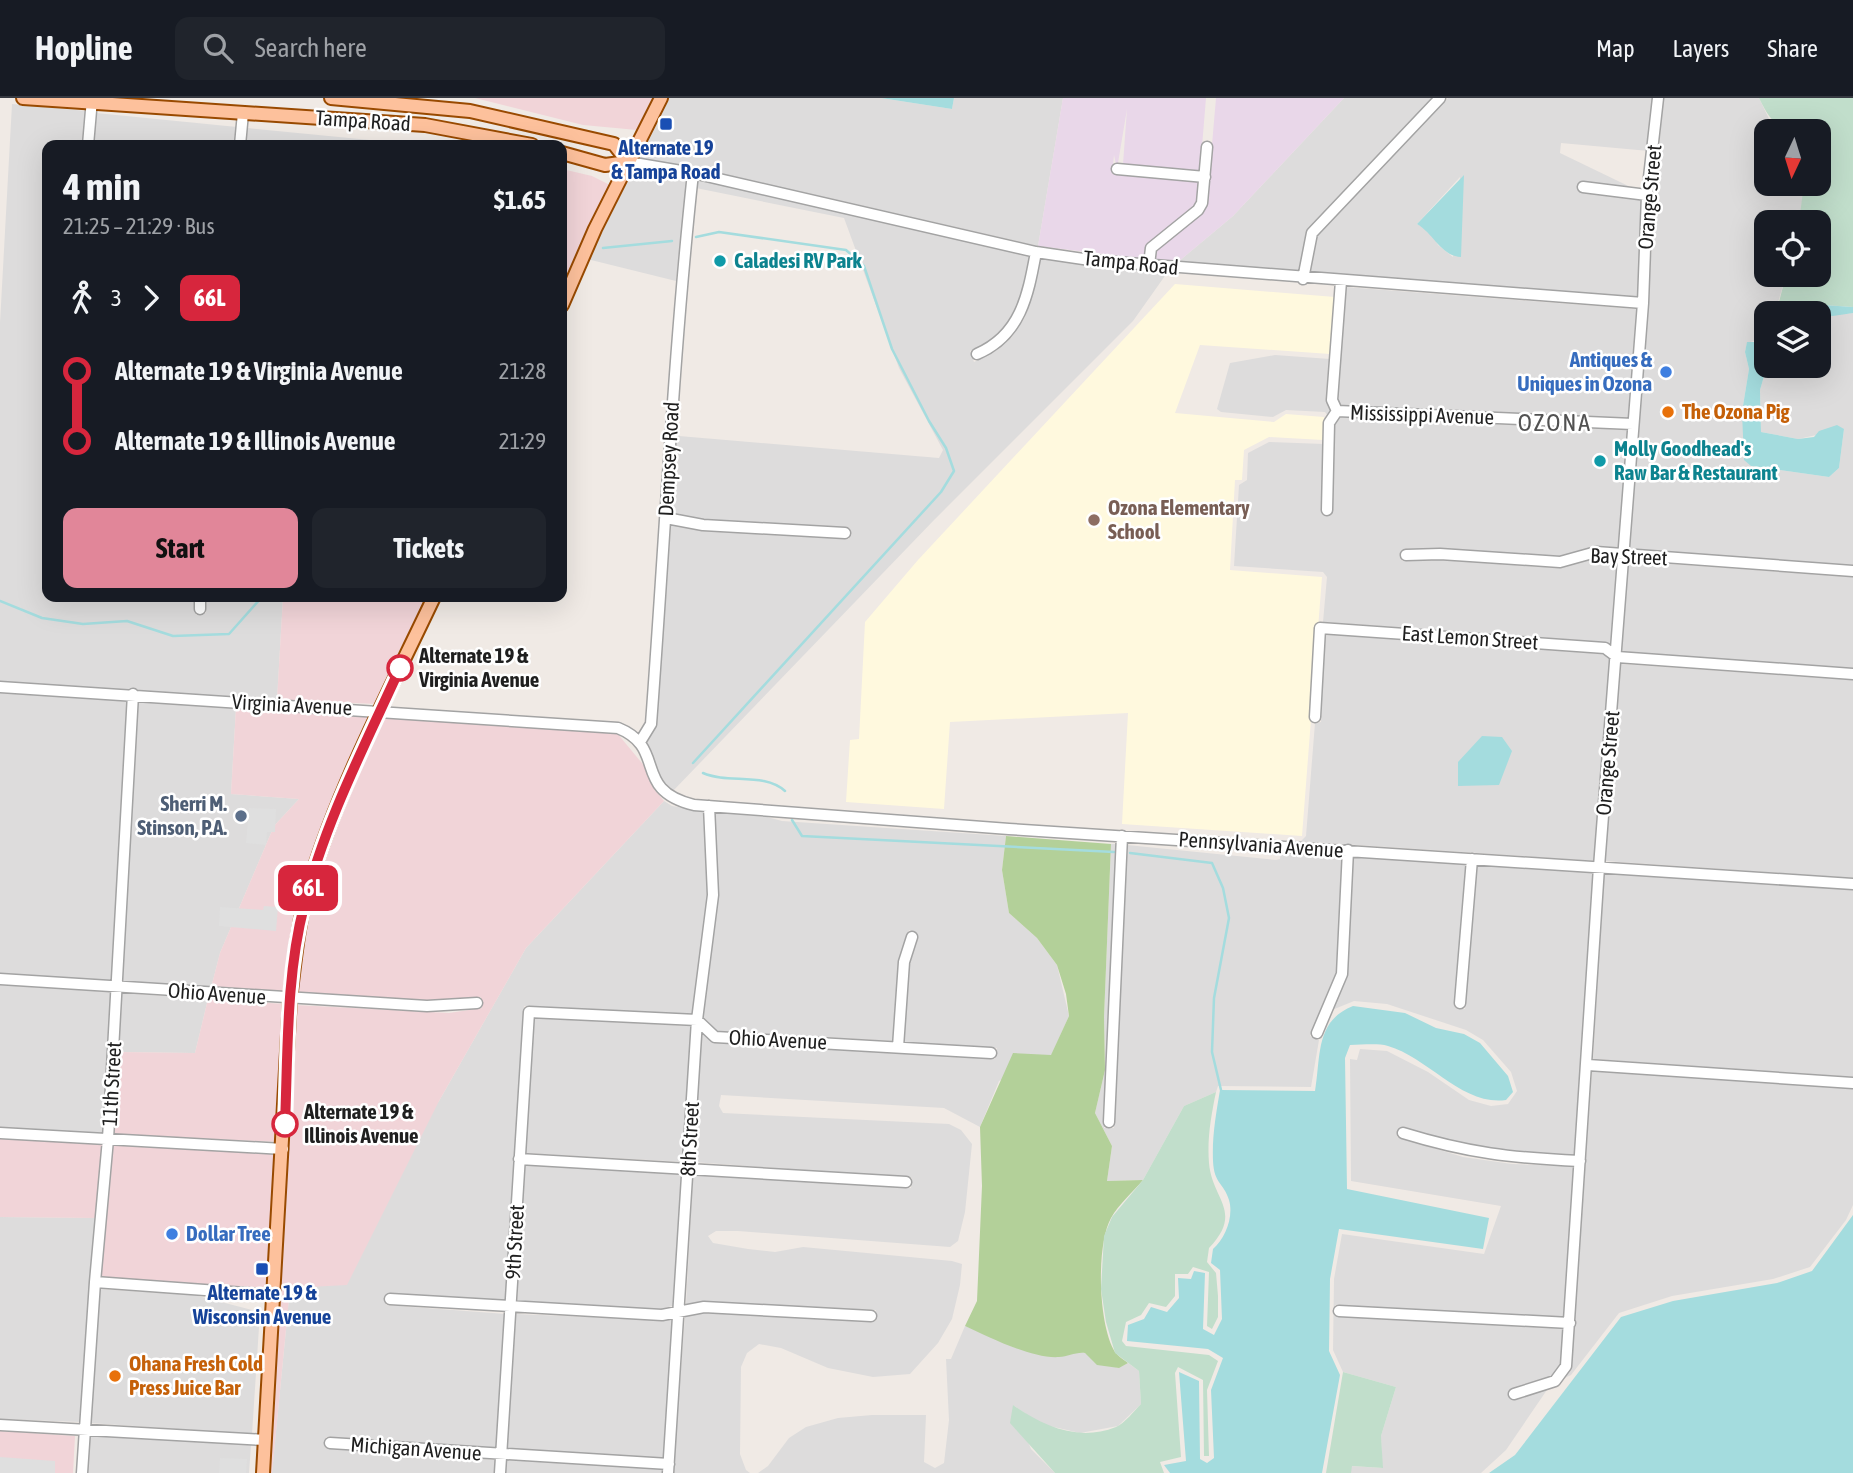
<!DOCTYPE html>
<meta charset="utf-8">
<style>
body{margin:0;font-family:"Asap Condensed",sans-serif;background:#20242c;color:#f1f3f6;height:100vh;display:flex;flex-direction:column;font-size:26px;white-space:nowrap}
*{box-sizing:border-box;margin:0}
p{font-size:23px;color:#9ea1a6}
.icon{flex:none;width:38px;height:38px;fill:none;stroke:currentColor;stroke-width:2;stroke-linecap:round;stroke-linejoin:round}
.map{position:relative;flex:1;overflow:hidden}
.panel{position:absolute;left:42px;top:42px;width:525px;height:462px;display:flex;flex-direction:column;background:#171b24;border-radius:14px;box-shadow:0 7px 28px #0002}
.panel>*{flex:none}
.badge{padding:0 14px;border-radius:10px;font-size:24px;line-height:46px}
.needle{width:46px;rotate:184deg}
.controls{position:absolute;left:1754px;top:21px;display:grid;gap:14px}
.controls a{display:grid;place-items:center;width:77px;height:77px;border-radius:14px;background:#171b24;box-shadow:0 7px 28px #0002;font-size:35px}
.map>.badge{position:absolute;translate:-50% -50%;box-shadow:0 0 0 4px #fff}
.legs{display:flex;align-items:center;gap:10px;height:77px;padding:0 21px;font-size:23px}
.legs p{margin-inline-start:auto}
.summary{display:flex;align-items:center;justify-content:space-between;height:119px;padding:0 21px}
h1{font-size:38px;font-weight:700;line-height:52px}
.cta{display:flex;gap:14px;margin-top:auto;padding:14px 21px}
.cta a{flex:1;height:80px;border-radius:14px;background:#e18699;color:#111;font-size:28px;font-weight:700;line-height:80px;text-align:center}
.cta a+a{background:#20242c;color:#f1f3f6}
ul{padding:0 21px;list-style:none}
li{display:flex;align-items:center;gap:24px;height:70px;font-size:26px}
li i{display:grid;place-items:center;width:10px;height:100%;margin:0 9px;background:currentColor}
li i::after{content:'';width:18px;height:18px;margin:-9px;border:5px solid;border-radius:50%;background:#171b24}
li p{margin-inline-start:auto}
li:first-child i{background:linear-gradient(#0000 50%,currentColor 0)}
li:last-child i{background:linear-gradient(currentColor 50%,#0000 0)}
header{display:flex;align-items:center;gap:42px;box-sizing:border-box;height:98px;padding:0 35px;background:#171b24;border-bottom:2px solid #363941}
header strong{font-size:33px}
nav{display:flex;gap:38px;margin-inline-start:auto;font-size:24px}
.search{width:490px;height:63px;background:#20242c;display:flex;align-items:center;gap:18px;box-sizing:border-box;padding:0 24px;border-radius:14px;color:#9ea1a6;font-size:26px}
.map>svg:first-child{display:block}
</style>
<header>
<strong>Hopline</strong>
<div class="search"><svg class="icon" aria-label="search" viewBox="0 0 24 24"><circle cx="10" cy="10" r="6"/><path d="M15 15l6 6"/></svg>Search here</div>
<nav><a>Map</a><a>Layers</a><a>Share</a></nav>
</header>
<div class="map">
<svg width="1853" height="1375" viewBox="0 0 1853 1375">
<rect width="100%" height="100%" fill="#f0eae5"/>
<!-- residential -->
<path fill="#dddcdc" fill-rule="evenodd" d="M667,0H881L952,11L954,0H1063L1038,148L698,70L636,60Z
M1344,0H1433L1308,131L1298,174L1178,164L1233,118Z
M1448,0H1653L1649,53L1561,45L1560,55L1647,97L1638,199L1309,175L1316,138ZM1460,79L1453,159L1438,147L1431,134L1417,126Z
M1663,0H1759L1770,23L1791,33H1766V86H1804V108L1799,124H1766V177H1786L1775,215H1766L1764,240L1747,245L1745,254L1749,271L1742,314L1744,335L1751,368L1829,379L1839,370L1844,331L1798,341L1761,334L1760,292L1767,268H1818V218L1853,215V468L1629,451Z
M12,6L86,13L83,47H47V499H195L196,517L206,515L205,499H283L277,602L0,583V225Z
M96,15L237,29L235,47H93Z
M247,30L421,47H245Z
M630,70L687,80L676,183L587,161Z
M697,82L1030,158L1017,212L1004,232L989,245L970,253L974,264L994,254L1011,240L1025,219L1040,160L1167,175L1133,223L935,421L672,694L659,678L646,644L656,626L671,427L703,433L849,441L850,430L704,422L671,416L675,333L679,338L939,360L943,352L899,270L844,120L696,90Z
M1345,189L1637,211L1628,320L1340,308L1337,301Z
M1275,257L1330,261L1327,302L1331,313L1328,318L1325,314L1286,312L1273,319L1221,314L1217,311L1230,265Z
M1339,319L1628,332L1619,451L1595,449L1559,458L1441,451L1401,452L1402,463L1440,462L1559,470L1596,460L1618,462L1612,549L1605,544L1323,524L1327,479L1323,474L1234,468L1239,387L1247,382L1248,355L1269,344L1324,346L1322,417H1332L1334,327Z
M1628,463L1853,479V571L1622,554Z
M1324,536L1603,556L1611,562L1595,763L1282,742L1301,743L1306,738L1315,625L1321,624Z
M1621,566L1853,582V780L1605,763Z
M0,595L128,602L112,883L0,875Z
M138,603L236,610L231,696L299,701L274,728L220,855L211,890L122,884Z
M664,703L672,708L704,713L708,797L692,917L524,908L507,1204L386,1196V1207L506,1216L496,1350L326,1339L325,1350L496,1362L495,1375H272L290,1190L439,1003L526,850Z
M715,714L767,719L782,723L1006,738L1002,772L1009,815L1037,840L1057,867L1069,918L1051,958L999,983L980,1029L944,1010L721,997L719,1008L723,1015L949,1026L961,1032L972,1046L965,1114L958,1143L950,1149L738,1133H716L708,1138L713,1145L748,1151L775,1154L803,1149L952,1163L962,1166L960,1187L952,1221L938,1245L910,1276L873,1279L828,1270L781,1250L759,1246L747,1255L741,1269L740,1356L746,1372L750,1375H673L685,1217L704,1215L876,1223V1212L704,1204L686,1206L693,1076L911,1090L912,1080L694,1064L701,934L715,945L995,961L997,950L903,944L909,866L918,836L909,832L899,864L893,943L717,933L702,920L718,797Z
M1111,746H1117L1104,1030H1114L1127,747L1276,762L1280,761L1281,753L1342,757L1337,875L1310,938L1319,942L1311,989L1218,988L1216,994L1184,1008L1143,1082L1107,1083L1112,1048L1095,1015L1105,972L1104,919Z
M1353,758L1466,766L1455,910L1465,911L1476,767L1594,774L1575,1057L1513,1055L1465,1048L1400,1029L1397,1039L1463,1059L1512,1066L1574,1068L1565,1219L1335,1207L1334,1218L1574,1231L1592,973L1853,990V1107L1846,1122L1810,1169L1773,1181L1672,1198L1619,1215L1571,1277L1551,1286L1506,1352L1481,1375H1351V1368L1382,1370L1381,1338L1396,1289L1343,1274L1333,1252L1334,1181L1342,1136L1484,1156L1501,1108L1351,1083L1350,961L1357,962L1360,951L1387,953L1428,974L1469,1002L1491,1008L1508,1006L1517,993L1511,974L1483,942L1466,932L1387,906L1354,903L1332,912L1347,876Z
M1604,774L1853,791V979L1593,961Z
M0,887L112,894L104,1035L0,1029Z
M122,895L208,901L195,955L118,954Z
M533,920L692,928L684,1064L524,1055Z
M524,1067L683,1075L675,1207L662,1211L517,1205Z
M0,1119L96,1120L80,1324L0,1321Z
M99,1191L194,1197L260,1214L252,1336L90,1325Z
M516,1216L662,1222L675,1219L664,1360L507,1351Z
M965,1228L1031,1254L1059,1259L1074,1254L1085,1255L1118,1270L1128,1265L1139,1273L1141,1306L1118,1328L1080,1335L1041,1326L1013,1307L1031,1351L1055,1375H758L768,1368L789,1340L806,1329L838,1320L872,1317H926L924,1364L935,1370L944,1365L949,1322L946,1261H951Z
M89,1336L251,1347L249,1375H87Z
M506,1362L664,1371L663,1375H505Z"/>
<!-- commercial -->
<path fill="#f1d4d8" d="M475,0H652L637,32L583,27Z
M562,71L592,78L610,87L562,190Z
M283,499H427L378,606L277,602Z
M236,610L373,617L321,737L286,895L211,890L220,855L274,728L299,701L231,696Z
M384,618L617,635L646,670L654,691L664,703L526,850L439,1003L347,1187L290,1190L272,1375H268L295,907L449,915L482,910L481,899L449,904L296,896L304,834L314,787L330,741Z
M208,901L285,906L279,1044L114,1036L118,954L195,955Z
M0,1040L103,1046L96,1120L0,1119Z
M113,1047L278,1056L269,1191L100,1179Z
M0,1333L75,1338L73,1375H0Z"/>
<!-- industrial -->
<path fill="#e9d7e9" d="M1063,0H1206L1200,73L1123,66L1127,11L1117,71L1114,57L1112,76L1199,84L1195,108L1148,145L1144,161L1038,148Z
M1216,0H1344L1233,118L1178,164L1154,162L1156,153L1201,117L1207,105Z"/>
<!-- education -->
<path fill="#fff9de" d="M1175,186L1335,199L1330,256L1200,247L1175,315L1274,324L1286,316L1324,319L1323,342L1269,339L1244,352L1242,382H1235L1230,472L1322,479L1302,738L1122,726L1128,615L950,624L944,711L846,704L850,642L859,641L865,524L918,462Z"/>
<!-- forest -->
<path fill="#b3d099" d="M1006,738L1111,746L1104,919L1105,972L1095,1015L1112,1048L1107,1083L1143,1082C1133,1094 1119,1106 1111,1120C1096,1147 1098,1227 1115,1254C1118,1258 1124,1262 1128,1265L1119,1270L1097,1267L1085,1255C1075,1254 1068,1259 1059,1259C1032,1261 989,1239 965,1228L977,1203L982,1088L980,1029L1013,955L1051,957L1069,918L1066,896L1057,867L1037,840L1009,815L1002,772Z"/>
<!-- wetland -->
<path fill="#c1decb" d="M1759,0H1853V209L1779,204L1786,177H1818V124H1799L1804,86H1818V33C1784,33 1774,32 1759,0Z
M1216,994C1211,1018 1207,1041 1209,1065C1212,1102 1244,1113 1209,1150L1207,1164L1216,1175L1218,1198V1219L1212,1231L1207,1228L1209,1174L1193,1169L1188,1176H1175V1198L1166,1209L1149,1205L1141,1217L1126,1224L1122,1243L1126,1248L1209,1257L1218,1263L1207,1292L1209,1358H1204L1203,1282L1178,1269L1175,1275L1181,1359L1160,1364L1164,1375H1055L1010,1325L1013,1307C1043,1328 1078,1344 1116,1329C1125,1325 1134,1313 1141,1306L1139,1273L1115,1255L1106,1224L1101,1191L1104,1138L1112,1119L1143,1082L1184,1008Z
M1343,1274L1396,1289L1381,1338L1383,1370L1352,1368L1351,1375H1326Z"/>
<!-- parking -->
<path fill="#dfdfdf" d="M249,710L276,711L275,734H267L266,747L246,745Z
M264,808L278,809L276,833L219,828L220,809L263,812Z
M0,1359L55,1363V1375H0Z
M220,1360L247,1361L246,1375H219Z"/>
<!-- water -->
<path fill="#a4dcde" d="M881,0H954L952,11Z
M1464,77L1461,159C1441,158 1434,136 1417,126Z
M1779,204L1853,209V215L1833,218L1775,215Z
M1766,236L1767,268L1760,292L1761,334L1798,341L1814,339L1819,333L1837,327L1844,331L1839,370L1829,379L1751,368L1744,362L1742,314L1749,271L1745,254L1747,244H1757Z
M1482,638L1502,639L1512,653L1499,687L1458,688V664Z
M1353,908L1405,915L1436,930L1464,936L1480,945L1508,978L1513,994L1506,1002C1462,1008 1429,960 1388,948C1377,945 1362,947 1350,947L1345,960L1347,1091L1489,1120L1483,1151L1339,1131L1330,1181L1329,1253L1340,1277L1322,1375H1170L1164,1367L1186,1363L1179,1274L1199,1283L1200,1361L1207,1365L1214,1360L1211,1292L1223,1260L1208,1251L1127,1243L1128,1227L1144,1221L1151,1209L1167,1214L1179,1200L1178,1180L1191,1181L1194,1173L1205,1175L1203,1231L1214,1237L1222,1221L1220,1172L1211,1165L1213,1151C1225,1141 1234,1119 1229,1102C1224,1085 1214,1086 1213,1063C1212,1038 1216,1016 1220,992L1315,993C1321,958 1315,923 1353,908Z
M1853,1117V1375H1489L1515,1357L1621,1219L1673,1203L1777,1185L1812,1173Z"/>
<g fill="none" stroke-linecap="round" stroke-linejoin="round">
<!-- stream -->
<path stroke="#a4dcde" stroke-width="2.5" d="M562,146H563
M603,150L672,143
M0,503L42,520L83,526L127,523L173,538L229,536L262,499
M693,665L941,394L954,373L946,350L929,323L892,251L864,168L846,152L719,134L696,139
M703,675C728,686 764,674 785,693
M792,722L802,738L1114,754
M1130,755L1212,765L1223,790L1229,820L1214,900L1212,954L1221,992"/>
<defs>
<path id="minor" d="M88,47L92,1
M240,47L243,15
M628,64L693,75L1036,154L1090,162L1643,205
M1117,71L1205,79
M1583,89L1647,97
M1149,167L1151,150L1198,112L1202,105L1207,49
M1303,181L1312,135L1440,0
M977,256C1021,237 1028,197 1036,154
M1337,313L1633,326
M1337,313L1332,302L1341,183
M1327,412L1329,325L1337,313
M666,420L703,427L845,435
M1406,457L1440,456L1560,464L1596,454L1853,473
M200,499V511
M0,589L618,630C668,650 631,692 694,707L1009,731L1853,786
M1315,619L1320,530L1605,550L1617,559L1853,576
M640,644L651,626C665,442 673,259 693,75
M0,881L427,908L477,905
M1460,905L1472,761
M1317,935L1342,876L1348,752
M898,949L904,864L912,839
M1588,967L1853,985
M1109,1024L1122,738
M0,1035L283,1051
M1403,1035C1468,1055 1512,1060 1580,1063
M519,1061L906,1084
M95,1184L274,1197
M390,1201L662,1217L704,1209L871,1218
M1339,1213L1570,1225
M1514,1296L1555,1283L1566,1268L1599,769L1643,205L1647,97L1658,0
M0,1327L265,1342
M330,1345L669,1366
M82,1375L95,1184L108,1041L133,596
M500,1375L529,914L697,922L715,939L991,955
M668,1375L697,922L713,797L709,708"/>
<path id="major" d="M23,0L425,27L532,47
M331,0L470,13L614,46L628,64
M562,55L605,67L628,64
M562,207L595,131L661,0
M263,1375L290,901C295,862 298,822 310,784C340,686 390,592 434,499"/>
</defs>
<!-- minor casing -->
<use href="#minor" stroke="#a3a3a3" stroke-width="13"/>
<!-- major casing -->
<use href="#major" stroke="#994a00" stroke-width="16"/>
<!-- minor -->
<use href="#minor" stroke="#fff" stroke-width="10"/>
<!-- major -->
<use href="#major" stroke="#fdc19c" stroke-width="12"/>
</g>
<g fill="none" stroke-linecap="round" stroke-linejoin="round">
<defs>
<path id="line-1" d="M285,1026C288,954 286,878 304,808C324,726 365,647 400,570"/>
</defs>
<!-- line-1 casing -->
<use href="#line-1" stroke="#fff" stroke-width="16"/>
<!-- line-1 -->
<use href="#line-1" stroke="#d7263d" stroke-width="10"/>
</g>
<!-- markers -->
<g fill="#1a4fb4" stroke="#fff" stroke-width="2.5">
<rect x="659" y="19" width="14" height="14" rx="3.5"/>
<rect x="255" y="1164" width="14" height="14" rx="3.5"/>
</g>
<g fill="#0f9aa8" stroke="#fff" stroke-width="2.5">
<circle cx="720" cy="163" r="7"/>
<circle cx="1600" cy="363" r="7"/>
</g>
<g fill="#3f7fe0" stroke="#fff" stroke-width="2.5">
<circle cx="1666" cy="274" r="7"/>
<circle cx="172" cy="1136" r="7"/>
</g>
<g fill="#e8710a" stroke="#fff" stroke-width="2.5">
<circle cx="1668" cy="314" r="7"/>
<circle cx="115" cy="1278" r="7"/>
</g>
<circle fill="#8d6e63" stroke="#fff" stroke-width="2.5" cx="1094" cy="422" r="7"/>
<g fill="#fff" stroke="#d7263d" stroke-width="3.5">
<circle cx="400" cy="570" r="12"/>
<circle cx="285" cy="1026" r="12"/>
</g>
<circle fill="#5c6f8a" stroke="#fff" stroke-width="2.5" cx="241" cy="718" r="7"/>
<g text-anchor="middle" stroke-width="5" stroke-linejoin="round" paint-order="stroke">
<!-- street labels -->
<g font-size="21" fill="#1f1f1f" stroke="#fff">
<text transform="translate(363 23) rotate(4)" y="7">Tampa Road</text>
<text transform="translate(1650 99) rotate(-85)" y="7">Orange Street</text>
<text transform="translate(1131 165) rotate(6)" y="7">Tampa Road</text>
<text transform="translate(1422 317) rotate(2)" y="7">Mississippi Avenue</text>
<text transform="translate(669 361) rotate(-87)" y="7">Dempsey Road</text>
<text transform="translate(1629 459) rotate(2)" y="7">Bay Street</text>
<text transform="translate(1470 540) rotate(4)" y="7">East Lemon Street</text>
<text transform="translate(292 607) rotate(3)" y="7">Virginia Avenue</text>
<text transform="translate(1608 665) rotate(-85)" y="7">Orange Street</text>
<text transform="translate(1261 747) rotate(4)" y="7">Pennsylvania Avenue</text>
<text transform="translate(217 896) rotate(4)" y="7">Ohio Avenue</text>
<text transform="translate(778 942) rotate(3)" y="7">Ohio Avenue</text>
<text transform="translate(112 986) rotate(-87)" y="7">11th Street</text>
<text transform="translate(690 1041) rotate(-87)" y="7">8th Street</text>
<text transform="translate(515 1144) rotate(-87)" y="7">9th Street</text>
<text transform="translate(416 1351) rotate(4)" y="7">Michigan Avenue</text>
</g>
<!-- transit labels -->
<g font-size="21" font-weight="bold" fill="#164399" stroke="#fff">
<text x="666" y="57">Alternate 19<tspan x="666" dy="24">&amp; Tampa Road</tspan></text>
<text x="262" y="1202">Alternate 19 &amp;<tspan x="262" dy="24">Wisconsin Avenue</tspan></text>
</g>
<!-- culture labels -->
<g font-size="21" font-weight="bold" fill="#0d838f" stroke="#fff" text-anchor="start">
<text x="734" y="170">Caladesi RV Park</text>
<text x="1614" y="358">Molly Goodhead's<tspan x="1614" dy="24">Raw Bar &amp; Restaurant</tspan></text>
</g>
<!-- shop labels -->
<g font-size="21" font-weight="bold" fill="#366cbe" stroke="#fff" text-anchor="end">
<text x="1652" y="269">Antiques &amp;<tspan x="1652" dy="24">Uniques in Ozona</tspan></text>
<text x="186" y="1143" text-anchor="start">Dollar Tree</text>
</g>
<!-- food labels -->
<g font-size="21" font-weight="bold" fill="#c56008" stroke="#fff" text-anchor="start">
<text x="1682" y="321">The Ozona Pig</text>
<text x="129" y="1273">Ohana Fresh Cold<tspan x="129" dy="24">Press Juice Bar</tspan></text>
</g>
<!-- education labels -->
<g font-size="21" font-weight="bold" fill="#785e54" stroke="#fff" text-anchor="start">
<text x="1108" y="417">Ozona Elementary<tspan x="1108" dy="24">School</tspan></text>
</g>
<!-- stop labels -->
<g font-size="21" font-weight="bold" fill="#1f1f1f" stroke="#fff" text-anchor="start">
<text x="419" y="565">Alternate 19 &amp;<tspan x="419" dy="24">Virginia Avenue</tspan></text>
<text x="304" y="1021">Alternate 19 &amp;<tspan x="304" dy="24">Illinois Avenue</tspan></text>
</g>
<!-- service labels -->
<g font-size="21" font-weight="bold" fill="#4e5e75" stroke="#fff" text-anchor="end">
<text x="227" y="713">Sherri M.<tspan x="227" dy="24">Stinson, P.A.</tspan></text>
</g>
<!-- quarter labels -->
<g font-size="24" letter-spacing="2" fill="#525252" stroke="#fff">
<text x="1555" y="333">OZONA</text>
</g>
</g>
</svg>
<div class="controls">
<a><svg class="needle" viewBox="-14 -14 28 28"><path d="M0-13l5 13h-10z" fill="#e53935"/><path d="M0 13l5-13h-10z" fill="#9ea1a6"/></svg></a>
<a><svg class="icon" aria-label="locate" viewBox="0 0 24 24"><circle cx="12" cy="12" r="6"/><path d="M12 2v4M12 18v4M2 12h4M18 12h4"/></svg></a>
<a><svg class="icon" aria-label="layers" viewBox="0 0 24 24"><path d="M12 4l9 5-9 5-9-5zM3 14l9 5 9-5"/></svg></a>
</div>
<b class="badge" style="left:308px;top:790px;background:#d7263d;color:#fff">66L</b>
<section class="panel">
<div class="summary"><div><h1>4 min</h1><p>21:25 – 21:29 · Bus</p></div><b>$1.65</b></div>
<div class="legs"><svg class="icon" aria-label="walk" viewBox="0 0 24 24"><circle cx="13" cy="4" r="2"/><path d="M13 8l-2 6 4 7M11 14l-3 7M7 12l3-4h3l4 4"/></svg>3<svg class="icon" aria-label="forward" viewBox="0 0 24 24"><path d="M9 5l7 7-7 7"/></svg><b class="badge" style="background:#d7263d;color:#fff">66L</b></div>
<ul>
<li><i style="color:#d7263d"></i><b>Alternate 19 &amp; Virginia Avenue</b><p>21:28</p></li>
<li><i style="color:#d7263d"></i><b>Alternate 19 &amp; Illinois Avenue</b><p>21:29</p></li>
</ul>
<div class="cta"><a>Start</a><a>Tickets</a></div>
</section>
</div>
